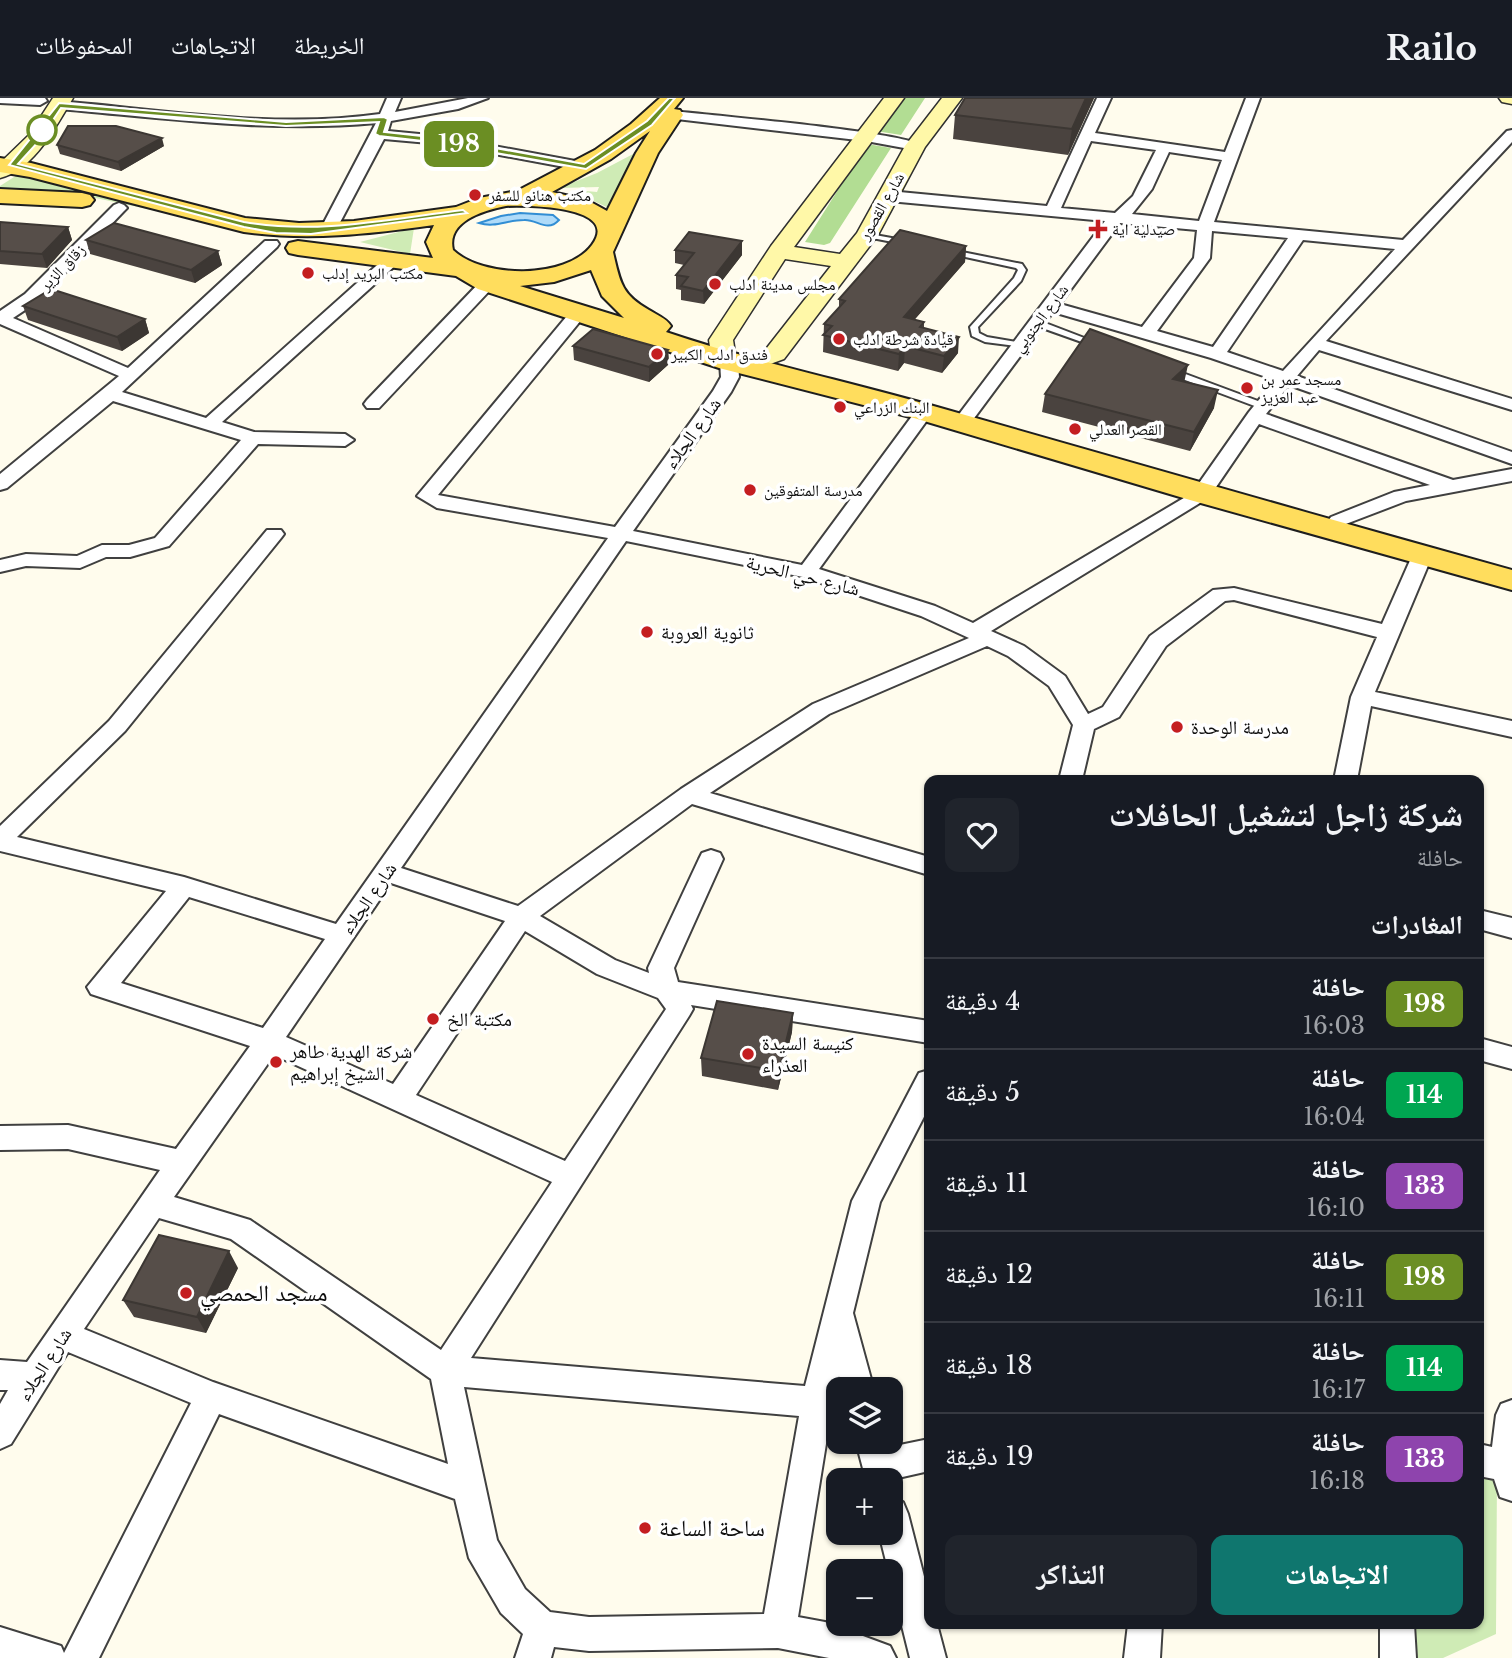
<!DOCTYPE html>
<html lang="ar">
<meta charset="utf-8">
<style>
body{margin:0;font-family:"Libre Baskerville","Noto Naskh Arabic",serif;background:#20242c;color:#f1f3f6;direction:rtl;height:100vh;display:flex;flex-direction:column;font-size:26px;white-space:nowrap}
*{box-sizing:border-box;margin:0}
p{font-size:23px;color:#9ea1a6}
.icon{flex:none;width:38px;height:38px;fill:none;stroke:currentColor;stroke-width:2;stroke-linecap:round;stroke-linejoin:round}
.map{position:relative;flex:1;overflow:hidden;direction:ltr}
.panel{position:absolute;left:924px;top:677px;width:560px;height:854px;display:flex;flex-direction:column;background:#171b24;border-radius:14px;box-shadow:0 2px 5px #0004;direction:rtl}
.panel>*{flex:none}
.badge{padding:0 14px;border-radius:10px;font-size:24px;line-height:46px}
.controls{position:absolute;left:826px;top:1279px;display:grid;gap:14px}
.controls a{display:grid;place-items:center;width:77px;height:77px;border-radius:14px;background:#171b24;box-shadow:0 2px 5px #0004;font-size:35px}
.map>.badge{position:absolute;translate:-50% -50%;box-shadow:0 0 0 4px #fff}
h2{padding:0 21px;font-size:26px;line-height:63px}
.round{display:grid;place-items:center;flex:none;width:74px;height:74px;border-radius:14px;background:#20242c}
.overview{display:flex;align-items:center;justify-content:space-between;height:119px;padding:0 21px}
h1{font-size:33px;font-weight:700;line-height:52px}
.action{display:flex;gap:14px;margin-top:auto;padding:14px 21px}
.action a{flex:1;height:80px;border-radius:14px;background:#0f766e;color:#fff;font-size:28px;font-weight:700;line-height:80px;text-align:center}
.action a+a{background:#20242c;color:#f1f3f6}
ul{padding:0;list-style:none}
li{display:flex;align-items:center;gap:21px;height:91px;padding:0 21px;border-top:2px solid #363941}
li div{flex:1}
li b{display:block;font-size:26px}
li em{font-style:normal}
li .badge{min-width:77px;font-weight:700;text-align:center}
header{display:flex;align-items:center;gap:42px;box-sizing:border-box;height:98px;padding:0 35px;background:#171b24;border-bottom:2px solid #363941}
header strong{font-size:33px}
nav{display:flex;gap:38px;margin-inline-start:auto;font-size:24px}
.map>svg:first-child{display:block}
</style>
<header>
<strong>Railo</strong>
<nav><a>الخريطة</a><a>الاتجاهات</a><a>المحفوظات</a></nav>
</header>
<div class="map">
<svg width="1512" height="1560" viewBox="0 0 1512 1560">
<rect width="100%" height="100%" fill="#fffced"/>
<!-- green -->
<path fill="#cfebb5" d="M635,55L613,112L581,97L586,93L597,94L599,89L559,90L597,75Z
M25,72L246,132L77,96L0,94V88Z
M414,130L410,156L360,144Z
M1479,1372L1497,1377L1496,1536L1443,1560H1402L1401,1526H1479Z"/>
<!-- forest -->
<path fill="#b2dd93" d="M901,0H925L901,37L876,33Z
M867,46L891,50L830,145L824,147L805,144Z"/>
<!-- water -->
<path fill="#afdbf9" stroke="#328ed4" stroke-width="2" d="M520,115L553,117L559,122C547,135 537,121 524,122C507,122 495,130 479,125L501,118Z"/>
<g fill="none" stroke-linecap="round" stroke-linejoin="round">
<defs>
<path id="lane" d="M864,135L908,143L912,145L908,147L867,139L863,137Z
M947,151L1022,166L1026,172L1021,183L978,229L979,235L987,239L1023,245V249L985,244L972,238L970,229L1014,180L1018,172L1016,170L947,155Z
M1034,223H1040L1100,246L1093,248L1034,227Z
M1172,271L1266,306L1268,308L1263,311L1260,310L1169,276V272Z"/>
<path id="street" d="M0,0H45L47,3L40,7L0,5Z
M387,0H401L395,14L468,0H488L458,11L391,23L388,33L440,38L586,65L593,69L586,73L440,46L384,41L336,132L328,137L320,132L376,25C271,35 164,20 59,11L52,7L59,3C164,12 275,31 380,16Z
M1097,0H1111L1095,35L1225,54L1246,0H1260L1214,124L1403,142L1507,33L1512,32V44L1326,243L1512,301V312L1319,252L1297,278L1512,354V366L1289,287L1266,316L1453,382L1512,371V383L1406,403L1338,429L1331,427L1328,423L1331,419L1394,394L1430,387L1259,326L1214,392L1209,393L1211,396L1208,400L991,533L1024,548L1065,578L1088,616L1103,609L1150,538L1213,492L1234,490L1382,526L1412,458L1415,454H1429L1432,458L1375,594L1512,623V639L1371,608L1357,682H1334L1351,599L1377,539L1234,502L1225,503L1166,548L1119,619L1094,631L1082,682H1059L1073,627L1049,588L1008,558L987,548L829,616L710,695L929,759V777L692,706L540,818L615,862L649,875L648,870L699,761L702,755L711,752L720,755L723,761L674,870L678,884L929,923V945L691,907L693,911L689,918L471,1260L805,1288L852,1103L919,975L929,972V1009L880,1104L853,1215L874,1292H842L839,1278L836,1291L840,1292L838,1321H830L798,1519L825,1524L890,1548L896,1560H829L778,1550L589,1553L554,1549L551,1560H515L523,1536L501,1515L469,1460L455,1401L219,1316L99,1560H0V1529L61,1548L64,1555L191,1305L68,1254L11,1346L0,1351V1306L8,1292H0V1262L27,1264L160,1072L68,1051L0,1052V1028L68,1027L176,1051L250,948L91,896L87,889L166,793L0,753V728L109,623L267,432H281L284,436L281,440L125,633L17,739L184,779L336,826L608,440L437,410L417,398L572,212H584L586,216L438,397L615,429L713,293L721,279L720,264L729,259L738,264L739,279L731,294L633,433L802,467L918,310H930L933,314L819,471L935,508L973,525L1199,391L1197,388L1249,314L1275,282L1211,260L1053,214L972,323L966,324L957,319L1105,123L889,103L881,98L889,93L1047,108ZM1091,43L1156,52L1133,98L1115,115L1061,110ZM1169,54L1222,62L1199,123L1132,116L1152,91ZM1120,125L1197,132L1194,160L1142,229L1060,206ZM1212,133L1288,140L1213,249L1157,233L1210,160ZM1303,142L1395,151L1283,273L1227,254ZM626,443L803,479L921,518L969,540L813,606L681,691L518,808L401,770ZM391,785L505,823L393,986L286,939ZM189,799L325,841L263,930L121,885ZM525,833L597,876L658,900L666,911L565,1063L416,997ZM274,957L552,1084L441,1252L250,1122L174,1099ZM159,1120L231,1141L431,1281L448,1366L213,1284L84,1231ZM464,1289L799,1318L764,1516L589,1519L550,1514L525,1491L497,1442Z
M673,13C708,17 907,34 922,48L915,52L866,43L668,20V14Z
M119,105L124,107L127,110L124,113L37,204L13,220L128,270L265,143H277L279,146L277,149L122,294L206,320L385,160H397L399,163L397,166L222,324L254,334L345,336L354,342L345,348L258,346L169,448L130,459H106L80,470L26,468L0,474V462L26,456L77,458L102,447H129L155,440L241,342L113,303L7,390L0,392V376L119,278L0,226V213L25,196L114,107Z
M487,181L493,183L495,186L493,189L379,310H367L364,306L367,302L481,183Z
M1479,812L1512,820V840L1479,831Z
M1479,940L1512,949V971L1479,962Z
M1512,1302V1403L1500,1399L1494,1381L1479,1378V1346L1492,1349L1496,1317L1501,1306Z
M929,1341V1373L898,1380L891,1395V1382H866L856,1344H888L890,1349Z
M891,1399L903,1404L908,1416L929,1498V1526H937L946,1560H910L879,1435H891Z
M1128,1526H1162L1160,1560H1124Z
M1380,1526H1414L1416,1560H1380Z"/>
<path id="secondary" d="M53,0H73C56,28 34,72 0,80V65L29,37Z
M884,0H904L794,149L840,156L857,135L905,48L942,0H962L925,49L878,137L784,261L746,275L735,270L720,269L711,256L709,242L771,148ZM785,161L831,168L766,251L740,262L735,255L733,242Z
M1499,0H1512V6L1502,4Z"/>
<path id="primary" d="M660,0H683L674,11L680,12L683,17L658,55L613,154C620,184 621,196 649,212C657,217 666,220 671,228L666,234C755,264 846,283 937,309C1128,363 1320,419 1512,472V492L1190,402L914,320L719,270L478,191L456,178L298,157L289,155L286,150L289,145L298,143L433,160L426,144L434,127C370,136 309,143 244,134L30,79L0,74V60L31,65L245,120L299,125L354,123L456,109L479,100L517,93L595,52L631,26ZM650,33L636,55L607,113L587,102L552,94L611,61ZM506,108C523,107 622,107 592,147C566,182 482,180 453,152C446,123 485,112 506,108ZM591,172L602,198L624,220L520,188L554,184Z
M0,91L82,95L90,97L94,102L90,107L82,109L0,105Z"/>
</defs>
<!-- lane casing -->
<use href="#lane" stroke="#404040" stroke-width="4"/>
<!-- street casing -->
<use href="#street" stroke="#404040" stroke-width="4"/>
<!-- secondary casing -->
<use href="#secondary" stroke="#2f2f2f" stroke-width="3"/>
<!-- primary casing -->
<use href="#primary" stroke="#1e1e1e" stroke-width="4"/>
<!-- lane -->
<use href="#lane" fill="#fff" fill-rule="evenodd"/>
<!-- street -->
<use href="#street" fill="#fff" fill-rule="evenodd"/>
<!-- secondary -->
<use href="#secondary" fill="#fff8a8" fill-rule="evenodd"/>
<!-- primary -->
<use href="#primary" fill="#ffdd5d" fill-rule="evenodd"/>
</g>
<!-- wall -->
<path fill="#4a433f" d="M965,0H1094L1068,57L953,41L955,17Z
M57,47L164,48L121,73L60,56Z
M0,124L68,129L72,142L47,170L0,166Z
M86,142L218,153L222,167L195,185L90,156Z
M742,143V157L704,206L681,202V192L676,191V177L684,167L675,165V152Z
M966,148L965,164L914,222L924,224V230L958,255L942,275L904,265L898,273L823,254L824,226L839,210V201Z
M23,208L145,221L149,235L122,253L28,222Z
M573,248L668,252L669,266L649,284L574,262Z
M1185,284L1214,310L1190,353L1042,314L1045,296Z
M793,915L792,934L778,992L702,978L701,960Z
M238,1170L206,1235L134,1219L123,1202Z"/>
<!-- shaded-wall -->
<path fill="#3c3733" d="M1086,0H1094L1068,57L1072,31Z
M162,40L164,48L121,73L118,64Z
M68,129L72,142L47,170L42,156Z
M742,143V157L704,206L703,193Z
M966,148L965,164L902,236L904,219Z
M218,153L222,167L195,185L191,172Z
M145,221L149,235L122,253L117,239Z
M959,239L958,255L942,275L944,258Z
M905,248L904,265L898,273L899,256Z
M668,252L669,266L649,284V269Z
M1188,267L1184,285L1173,281Z
M1218,292L1214,310L1190,353L1194,334Z
M793,915L792,934L778,992L779,973Z
M229,1153L238,1170L206,1235L197,1219Z"/>
<!-- building -->
<path fill="#564e49" stroke="#3c3733" stroke-width="2" d="M965,0H1086L1072,31L955,17Z
M68,28H116L162,40L118,64L57,47Z
M0,124L68,129L42,156L0,153Z
M114,125L218,153L191,172L86,142Z
M900,132L966,148L904,219L924,224L920,229L959,239L944,258L905,248L899,256L823,237L832,228L824,226L845,203L839,201Z
M689,134L742,143L703,193L681,188L688,179L676,177L694,155L675,152Z
M51,191L145,221L117,239L23,208Z
M593,231L668,252L649,269L573,248Z
M1090,231L1188,267L1173,281L1218,292L1194,334L1045,296Z
M717,903L793,915L779,973L701,960Z
M159,1137L229,1153L197,1219L123,1202Z"/>
<!-- line -->
<path fill="#6b8e23" stroke="#fff" stroke-width="2" d="M669,0H675L652,27L586,71L440,45L379,38L375,36L379,24L286,28L61,10L39,43L18,66L244,124C318,137 389,121 463,112L467,115L311,136L276,135L244,129L9,67L59,5L286,24L384,19L388,21L384,34L440,40L584,66L647,23Z"/>
<!-- markers -->
<circle fill="#fff" stroke="#6b8e23" stroke-width="3.5" cx="42" cy="32" r="14"/>
<g fill="#c41e21" stroke="#fff" stroke-width="2.5">
<circle cx="475" cy="97" r="7"/>
<path d="M1094.5 120.5h7v7h7v7h-7v7h-7v-7h-7v-7h7z"/>
<circle cx="308" cy="175" r="7"/>
<circle cx="715" cy="186" r="7"/>
<circle cx="839" cy="241" r="7"/>
<circle cx="657" cy="256" r="7"/>
<circle cx="1247" cy="290" r="7"/>
<circle cx="840" cy="309" r="7"/>
<circle cx="1075" cy="331" r="7"/>
<circle cx="750" cy="392" r="7"/>
<circle cx="647" cy="534" r="7"/>
<circle cx="1177" cy="629" r="7"/>
<circle cx="433" cy="921" r="7"/>
<circle cx="748" cy="956" r="7"/>
<circle cx="276" cy="964" r="7"/>
<circle cx="186" cy="1195" r="7"/>
<circle cx="645" cy="1430" r="7"/>
</g>
<g text-anchor="middle" stroke-width="7" stroke-linejoin="round" paint-order="stroke">
<!-- far-poi labels -->
<g font-size="16" fill="#0d0d0d" stroke="#fff" text-anchor="start">
<text x="489" y="103">مكتب هنانو للسفر</text>
<text x="1112" y="137">صيدلية اية</text>
<text x="322" y="181">مكتب البريد إدلب</text>
<text x="729" y="192">مجلس مدينة ادلب</text>
<text x="853" y="247">قيادة شرطة ادلب</text>
<text x="671" y="262">فندق ادلب الكبير</text>
<text x="1261" y="287">مسجد عمر بن<tspan x="1261" dy="18">عبد العزيز</tspan></text>
<text x="854" y="315">البنك الزراعي</text>
<text x="1089" y="337">القصر العدلي</text>
<text x="764" y="398">مدرسة المتفوقين</text>
</g>
<!-- far-street labels -->
<g font-size="16" fill="#0d0d0d" stroke="#fff">
<text transform="translate(881 108) rotate(-60)" y="6">شارع القصور</text>
<text transform="translate(62 169) rotate(-46)" y="6">زقاق الزير</text>
<text transform="translate(1040 220) rotate(-53)" y="6">شارع الجنوبي</text>
</g>
<!-- street labels -->
<g font-size="19" fill="#0d0d0d" stroke="#fff">
<text transform="translate(692 335) rotate(-54)" y="7">شارع الجلاء</text>
<text transform="translate(803 477) rotate(14)" y="7">شارع حي الحرية</text>
<text transform="translate(368 800) rotate(-55)" y="7">شارع الجلاء</text>
<text transform="translate(44 1266) rotate(-57)" y="7">شارع الجلاء</text>
</g>
<!-- poi labels -->
<g font-size="19" fill="#0d0d0d" stroke="#fff" text-anchor="start">
<text x="661" y="541">ثانوية العروبة</text>
<text x="1191" y="636">مدرسة الوحدة</text>
<text x="447" y="928">مكتبة الخ</text>
<text x="762" y="952">كنيسة السيدة<tspan x="762" dy="22">العذراء</tspan></text>
<text x="290" y="960">شركة الهدية طاهر<tspan x="290" dy="22">الشيخ إبراهيم</tspan></text>
</g>
<!-- near-poi labels -->
<g font-size="23" fill="#0d0d0d" stroke="#fff" text-anchor="start">
<text x="200" y="1203">مسجد الحمصي</text>
<text x="659" y="1438">ساحة الساعة</text>
</g>
</g>
</svg>
<div class="controls">
<a><svg class="icon" aria-label="layers" viewBox="0 0 24 24"><path d="M12 4l9 5-9 5-9-5zM3 14l9 5 9-5"/></svg></a>
<a>+</a>
<a>−</a>
</div>
<b class="badge" style="left:459px;top:46px;background:#6b8e23;color:#fff">198</b>
<section class="panel">
<div class="overview"><div><h1>شركة زاجل لتشغيل الحافلات</h1><p>حافلة</p></div><a class="round"><svg class="icon" aria-label="heart" viewBox="0 0 24 24"><path d="M12 20l-8-8c-3-5 5-10 8-4 3-6 11-1 8 4z"/></svg></a></div>
<h2>المغادرات</h2>
<ul>
<li><span class="badge" style="background:#6b8e23;color:#fff">198</span><div><b>حافلة</b><p>16:03</p></div><em>4 دقيقة</em></li>
<li><span class="badge" style="background:#00a651;color:#fff">114</span><div><b>حافلة</b><p>16:04</p></div><em>5 دقيقة</em></li>
<li><span class="badge" style="background:#8e44ad;color:#fff">133</span><div><b>حافلة</b><p>16:10</p></div><em>11 دقيقة</em></li>
<li><span class="badge" style="background:#6b8e23;color:#fff">198</span><div><b>حافلة</b><p>16:11</p></div><em>12 دقيقة</em></li>
<li><span class="badge" style="background:#00a651;color:#fff">114</span><div><b>حافلة</b><p>16:17</p></div><em>18 دقيقة</em></li>
<li><span class="badge" style="background:#8e44ad;color:#fff">133</span><div><b>حافلة</b><p>16:18</p></div><em>19 دقيقة</em></li>
</ul>
<div class="action"><a>الاتجاهات</a><a>التذاكر</a></div>
</section>
</div>
